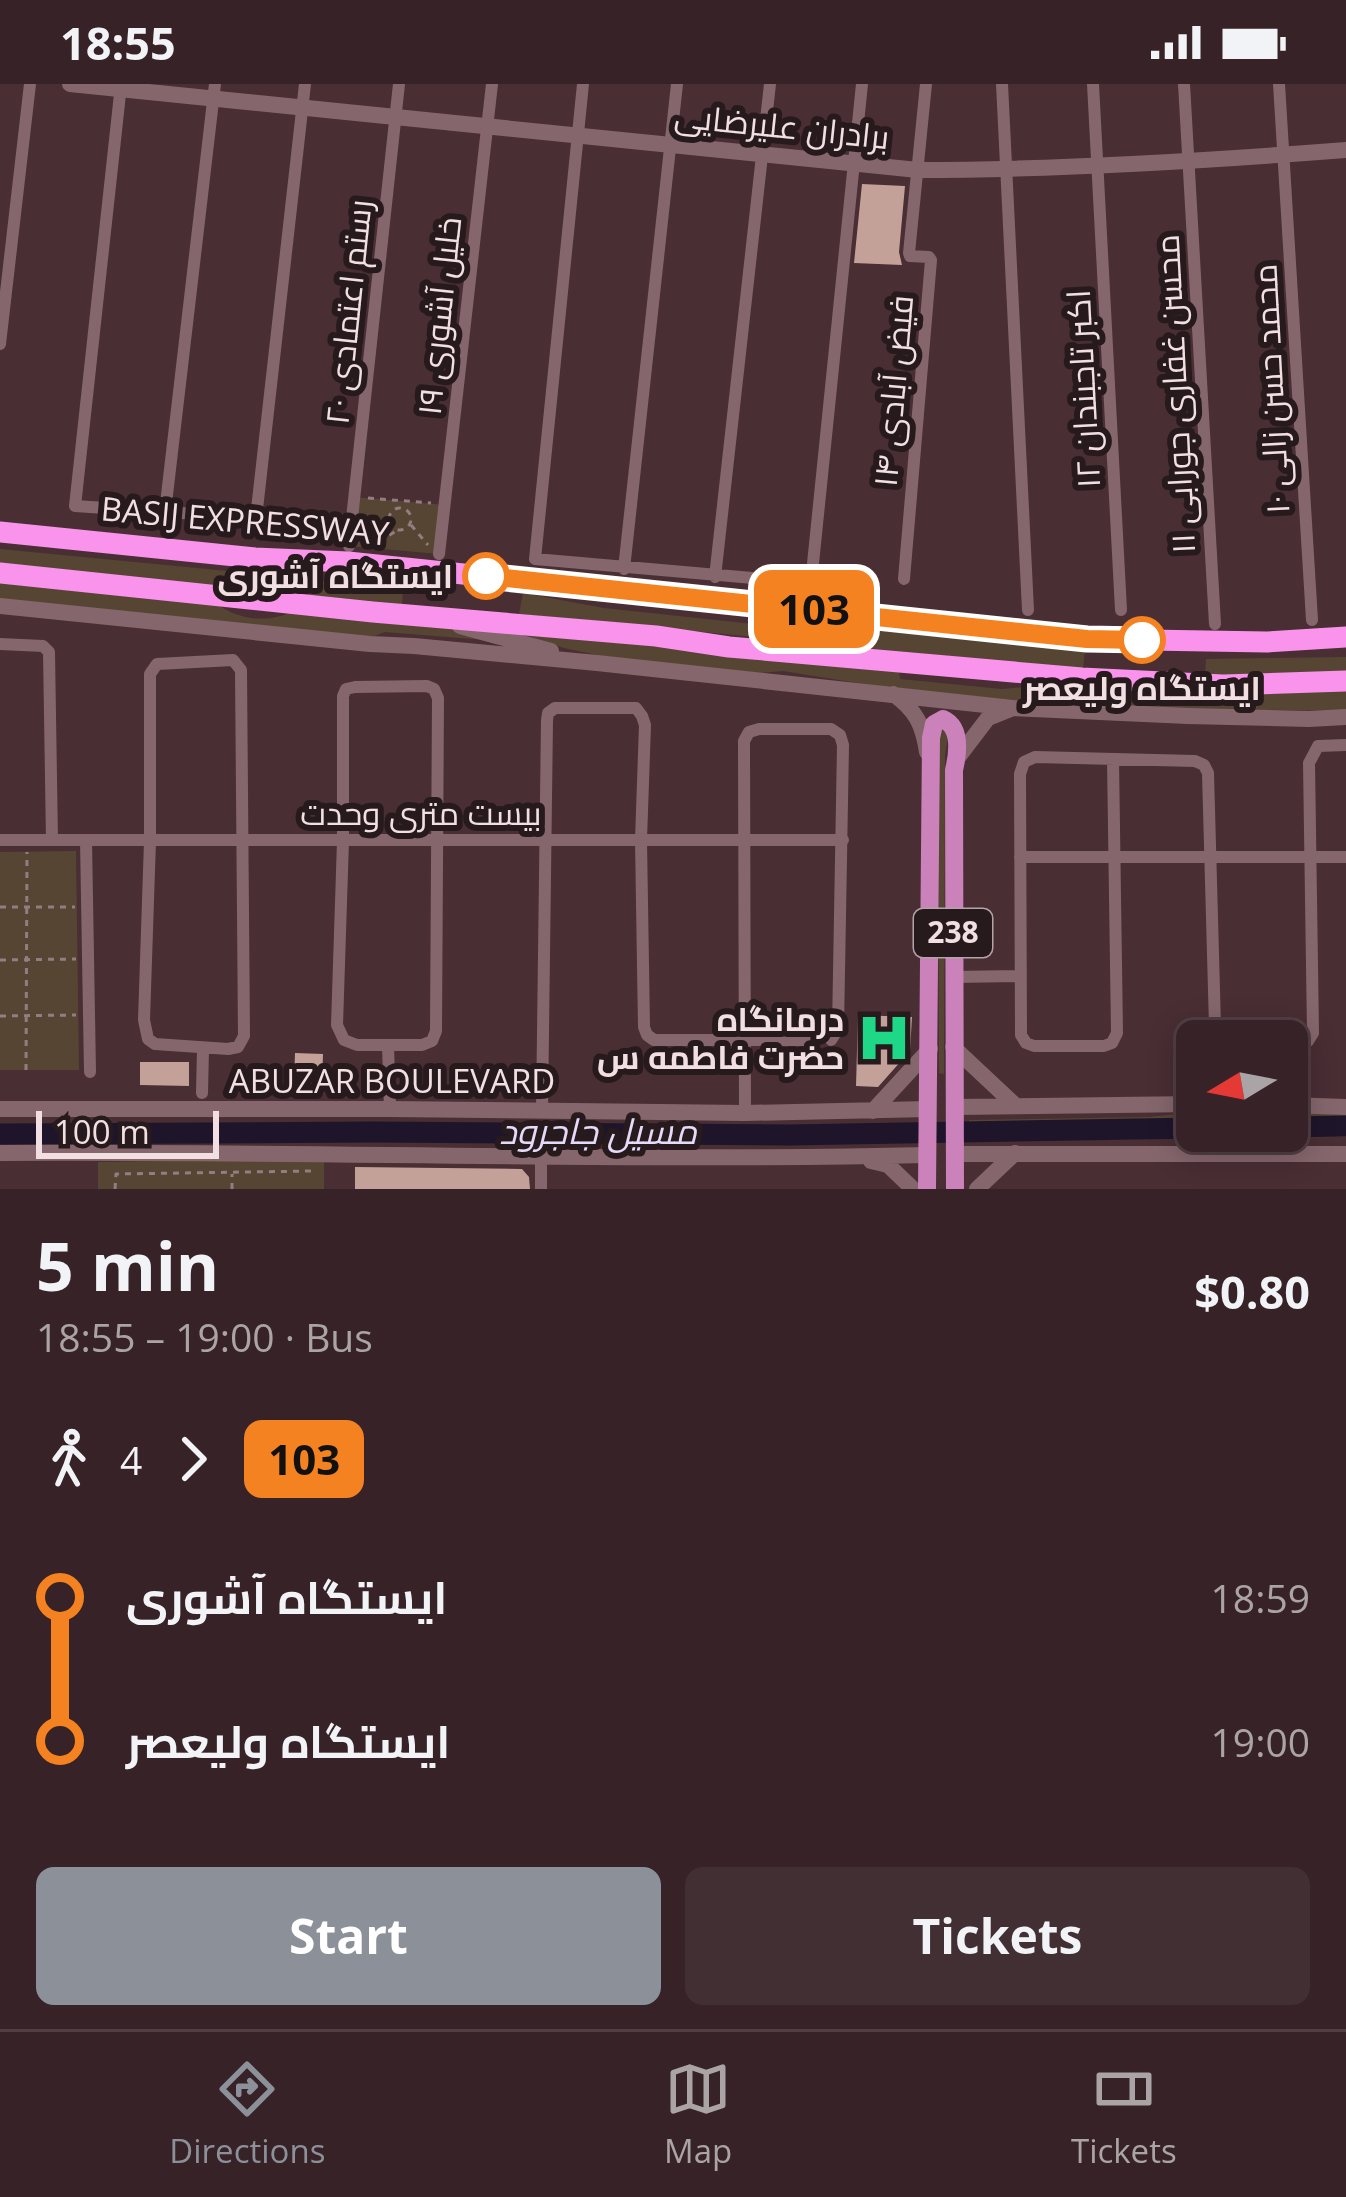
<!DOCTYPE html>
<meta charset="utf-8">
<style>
body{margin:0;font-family:"Open Sans",Cairo,sans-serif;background:#422f33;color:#f1f3f6;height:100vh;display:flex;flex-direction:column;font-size:45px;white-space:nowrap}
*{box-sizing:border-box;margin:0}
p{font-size:39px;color:#aaa4a7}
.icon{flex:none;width:66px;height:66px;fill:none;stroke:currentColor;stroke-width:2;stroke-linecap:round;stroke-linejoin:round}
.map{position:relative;height:1105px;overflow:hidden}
.side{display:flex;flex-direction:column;background:#372227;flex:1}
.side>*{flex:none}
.badge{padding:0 24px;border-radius:18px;font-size:42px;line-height:78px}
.needle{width:78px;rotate:260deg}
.buttons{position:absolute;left:1176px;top:936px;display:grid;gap:24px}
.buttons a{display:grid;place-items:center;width:132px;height:132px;border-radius:18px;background:#372227;box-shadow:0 6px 30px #0003,0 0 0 3px #513f44;font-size:60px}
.scale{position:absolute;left:36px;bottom:30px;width:183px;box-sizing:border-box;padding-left:12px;border:6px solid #f1dfe2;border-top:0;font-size:33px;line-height:42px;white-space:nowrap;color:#f1dfe2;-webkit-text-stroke:9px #271a1d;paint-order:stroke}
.map>.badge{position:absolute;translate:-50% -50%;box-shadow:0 0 0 6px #fff}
.legs{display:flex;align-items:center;gap:18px;height:132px;padding:0 36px;font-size:39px}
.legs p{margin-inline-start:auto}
.head{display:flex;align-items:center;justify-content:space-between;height:204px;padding:0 36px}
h1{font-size:66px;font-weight:700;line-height:90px}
.action{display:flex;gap:24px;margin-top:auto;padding:24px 36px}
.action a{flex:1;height:138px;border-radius:18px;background:#8c9099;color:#fff;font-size:48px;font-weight:700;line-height:138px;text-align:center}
.action a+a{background:#422f33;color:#f1f3f6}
ul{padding:0 36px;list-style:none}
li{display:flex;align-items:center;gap:42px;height:144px;font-size:45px}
li i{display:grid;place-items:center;width:18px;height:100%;margin:0 15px;background:currentColor}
li i::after{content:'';width:30px;height:30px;margin:-15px;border:9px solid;border-radius:50%;background:#372227}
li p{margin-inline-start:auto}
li:first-child i{background:linear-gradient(#0000 50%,currentColor 0)}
li:last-child i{background:linear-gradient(currentColor 50%,#0000 0)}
.status{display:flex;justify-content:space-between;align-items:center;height:84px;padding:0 60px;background:#372227;direction:ltr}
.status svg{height:33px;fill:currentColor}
.tabs{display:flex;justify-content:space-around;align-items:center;height:168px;border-top:3px solid #513f44;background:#372227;font-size:33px;color:#aaa4a7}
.tabs a{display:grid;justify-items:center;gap:6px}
.tabs .on{color:#8c9099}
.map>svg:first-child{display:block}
</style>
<div class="status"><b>18:55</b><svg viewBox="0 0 49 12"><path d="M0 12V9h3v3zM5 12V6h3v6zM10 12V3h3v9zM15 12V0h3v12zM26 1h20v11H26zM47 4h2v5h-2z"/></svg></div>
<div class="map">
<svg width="1346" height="1105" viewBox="0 0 1346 1105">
<rect width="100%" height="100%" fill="#492e34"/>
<!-- green -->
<path fill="#574534" d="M355,413L445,421L439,470L349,462Z
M0,465L311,495L403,507L402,520L0,481Z
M0,498L219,521C238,536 269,539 291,528L456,541L521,559L385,548L369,554L0,516Z
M523,509L604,524L753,540L804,544L859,542L1085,565L1083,585L519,530Z
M512,547L899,586L900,595L1002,605L1047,601L1346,607V627L1080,623L876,602L783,587L748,590L616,575L564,564Z
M1346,573V588L1205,591L1206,575Z
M944,642L948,654L945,670L944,990L939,989L938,666L939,647Z
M76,767L79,986H0V768Z
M1287,1027L1346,1031V1053L970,1057L969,1036L1148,1033L1197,1028V1047H1287Z
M324,1074V1105H98V1078Z"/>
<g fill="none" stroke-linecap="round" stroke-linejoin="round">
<!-- river -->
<path stroke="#1e152b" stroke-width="21" d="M1287,1043L1346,1042
M0,1050L373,1048L789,1051L1197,1044"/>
</g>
<!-- building -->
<path fill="#c4a198" d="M862,100L905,102L899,168L902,181L854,179Z
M858,931L912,933L910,967L878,1003L856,1002Z
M295,969L323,970L322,1000L294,999Z
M140,978H189V1002L140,1001Z
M355,1083L522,1085L529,1093L530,1105H355Z"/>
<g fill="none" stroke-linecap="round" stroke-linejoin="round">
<!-- path -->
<path stroke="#947d82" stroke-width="3" stroke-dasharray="6 6" stroke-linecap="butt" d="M368,414L431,419
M389 435a11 11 0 1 1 22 0a11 11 0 1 1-22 0Z
M361,436L387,439
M411,441L428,461
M369,464L396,447
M0,823H75
M0,876L76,875
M0,932L76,931
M26,986L27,768
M115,1105L116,1090L312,1087
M232,1105V1090"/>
<!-- street -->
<path stroke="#85666d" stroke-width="12" d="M583,0L535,475L811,499L862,0
M1002,0L1028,526
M1093,0L1121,526
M1184,0L1215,540
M1279,0L1312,536
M121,1L75,422L256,434L305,0
M0,260L30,0
M165,428L215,0
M349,462L399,0
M439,470L492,0
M624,485L677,0
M715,493L770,0
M904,495L931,176L929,173L910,172L909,169L926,0
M0,560L43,562L49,568L52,756
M233,576L241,586L244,952L238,963L228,965L155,960L148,955L144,936L150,757V590L157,580Z
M427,602L434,605L438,614L436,947L432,957L422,961H357L344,956L337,941L343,757V612L346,605L355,603Z
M1113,675L1117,949L1112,959L1104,962H1034L1026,959L1021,951L1020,690L1024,678L1035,673L1195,677L1204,681L1208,689L1215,942L1217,953L1221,957
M0,756H843
M86,756L90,988
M1020,773H1346
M952,893L1021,892
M388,961L390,1025
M1287,961L1308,957L1313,949L1309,679L1318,662L1346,661
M202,1009L203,965
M542,1027L547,636L548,629L555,624H636L642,632L645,641L641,756L644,943L647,951L654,956H808
M745,1029L744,657L749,648L759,645H831L840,651L843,661L838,945L831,956
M541,1105V1073"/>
<!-- secondary -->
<path stroke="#85666d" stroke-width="16" d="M70,0L918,86C1061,86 1204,77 1346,66
M0,522L370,560L414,562L597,579L1013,624
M460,542L551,567
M893,610C916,626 923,641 927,668
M956,676L988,634L1013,624L1188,632L1309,635L1346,633
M953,963L1016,1022
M1287,1021L1346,1023
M955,1023L1197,1020
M0,1025H390L745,1029L928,1025
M873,1027L930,965
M0,1069C309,1067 618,1078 927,1071
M955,1070H1346
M871,1077L888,1081L913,1105
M977,1105L1015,1069"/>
<!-- primary -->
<path stroke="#cb81b9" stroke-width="18" d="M927,1105L931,654L934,640L943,635C961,643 958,669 954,686L955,1105"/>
<!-- highway -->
<path stroke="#fa93eb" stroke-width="21" d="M0,448L255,474L348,478L1087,555L1267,558L1346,553
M0,489L373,528L656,552L729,563L1082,594L1223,601L1346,597"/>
</g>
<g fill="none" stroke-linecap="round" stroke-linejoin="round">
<defs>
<path id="line-1" d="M486,492L1029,549L1087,555L1142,556"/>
</defs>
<!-- line-1 casing -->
<use href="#line-1" stroke="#fff" stroke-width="27"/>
<!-- line-1 -->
<use href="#line-1" stroke="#f58220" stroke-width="18"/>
</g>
<!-- icons -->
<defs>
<symbol id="hospital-bare" viewBox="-9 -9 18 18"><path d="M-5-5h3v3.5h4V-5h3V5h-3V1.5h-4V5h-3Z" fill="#1fd887" stroke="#271a1d" stroke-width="2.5" paint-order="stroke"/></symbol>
</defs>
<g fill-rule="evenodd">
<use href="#hospital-bare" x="846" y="916" width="76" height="76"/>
</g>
<!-- markers -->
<g fill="#fff" stroke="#f58220" stroke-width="6">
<circle cx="486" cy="492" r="21"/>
<circle cx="1142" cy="556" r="21"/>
</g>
<g text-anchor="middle" stroke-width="12" stroke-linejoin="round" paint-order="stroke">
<!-- shield labels -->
<rect fill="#271a1d" stroke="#b4a4a7" stroke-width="3" x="914" y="825" width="78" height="48" rx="9"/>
<g font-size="30" font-weight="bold" fill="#f1dfe2">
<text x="953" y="859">238</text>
</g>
<!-- street labels -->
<g font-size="33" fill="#f1dfe2" stroke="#271a1d">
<text transform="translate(782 42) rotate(6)" y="12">برادران علیرضایی</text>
<text transform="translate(348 228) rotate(-84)" y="12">رستم اعتمادی ۲۰</text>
<text transform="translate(439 232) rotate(-84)" y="12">خلیل آشوری ۱۹</text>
<text transform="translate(1083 305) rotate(-93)" y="12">اکبر تاجبندان ۱۲</text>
<text transform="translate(1271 305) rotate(-93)" y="12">محمد حسن زالی ۱۰</text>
<text transform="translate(893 307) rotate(-85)" y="12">فیض آبادی ۱۴</text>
<text transform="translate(1175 310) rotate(-93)" y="12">محسن غفاری جورابی ۱۱</text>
<text transform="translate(245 437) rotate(5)" y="12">BASIJ EXPRESSWAY</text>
<text x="421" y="741">بیست متری وحدت</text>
<text x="392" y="1009">ABUZAR BOULEVARD</text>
</g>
<!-- stop labels -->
<g font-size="33" font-weight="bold" fill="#f1dfe2" stroke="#271a1d" text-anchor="end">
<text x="453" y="504">ایستگاه آشوری</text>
<text x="1142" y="616" text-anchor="middle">ایستگاه ولیعصر</text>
</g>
<!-- poi labels -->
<g font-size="33" font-weight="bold" fill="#f1dfe2" stroke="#271a1d" text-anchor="end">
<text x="844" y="947">درمانگاه<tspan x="844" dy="38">حضرت فاطمه س</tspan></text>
</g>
<!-- water labels -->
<g font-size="36" font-style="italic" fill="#e5daf9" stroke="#271a1d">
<text x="598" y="1060">مسیل جاجرود</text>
</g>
</g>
</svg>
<div class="buttons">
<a><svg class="needle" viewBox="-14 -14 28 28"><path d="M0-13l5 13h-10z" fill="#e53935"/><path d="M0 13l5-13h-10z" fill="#aaa4a7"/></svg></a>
</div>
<div class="scale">100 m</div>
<b class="badge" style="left:814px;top:525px;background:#f58220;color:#111">103</b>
</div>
<section class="side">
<div class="head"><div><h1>5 min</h1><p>18:55 – 19:00 · Bus</p></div><b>$0.80</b></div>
<div class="legs"><svg class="icon" aria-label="walk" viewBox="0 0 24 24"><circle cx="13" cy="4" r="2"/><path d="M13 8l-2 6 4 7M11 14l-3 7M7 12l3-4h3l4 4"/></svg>4<svg class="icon" aria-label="forward" viewBox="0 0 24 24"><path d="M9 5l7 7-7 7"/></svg><b class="badge" style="background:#f58220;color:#111">103</b></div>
<ul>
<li><i style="color:#f58220"></i><b>ایستگاه آشوری</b><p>18:59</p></li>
<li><i style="color:#f58220"></i><b>ایستگاه ولیعصر</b><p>19:00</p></li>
</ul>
<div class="action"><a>Start</a><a>Tickets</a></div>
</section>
<nav class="tabs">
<a class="on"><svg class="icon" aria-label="directions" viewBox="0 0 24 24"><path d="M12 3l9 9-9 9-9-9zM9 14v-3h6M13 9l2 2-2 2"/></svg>Directions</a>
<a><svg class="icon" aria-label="map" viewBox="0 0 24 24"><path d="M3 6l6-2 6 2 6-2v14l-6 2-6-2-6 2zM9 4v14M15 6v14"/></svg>Map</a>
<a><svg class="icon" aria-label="tickets" viewBox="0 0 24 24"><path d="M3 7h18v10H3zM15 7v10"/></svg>Tickets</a>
</nav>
